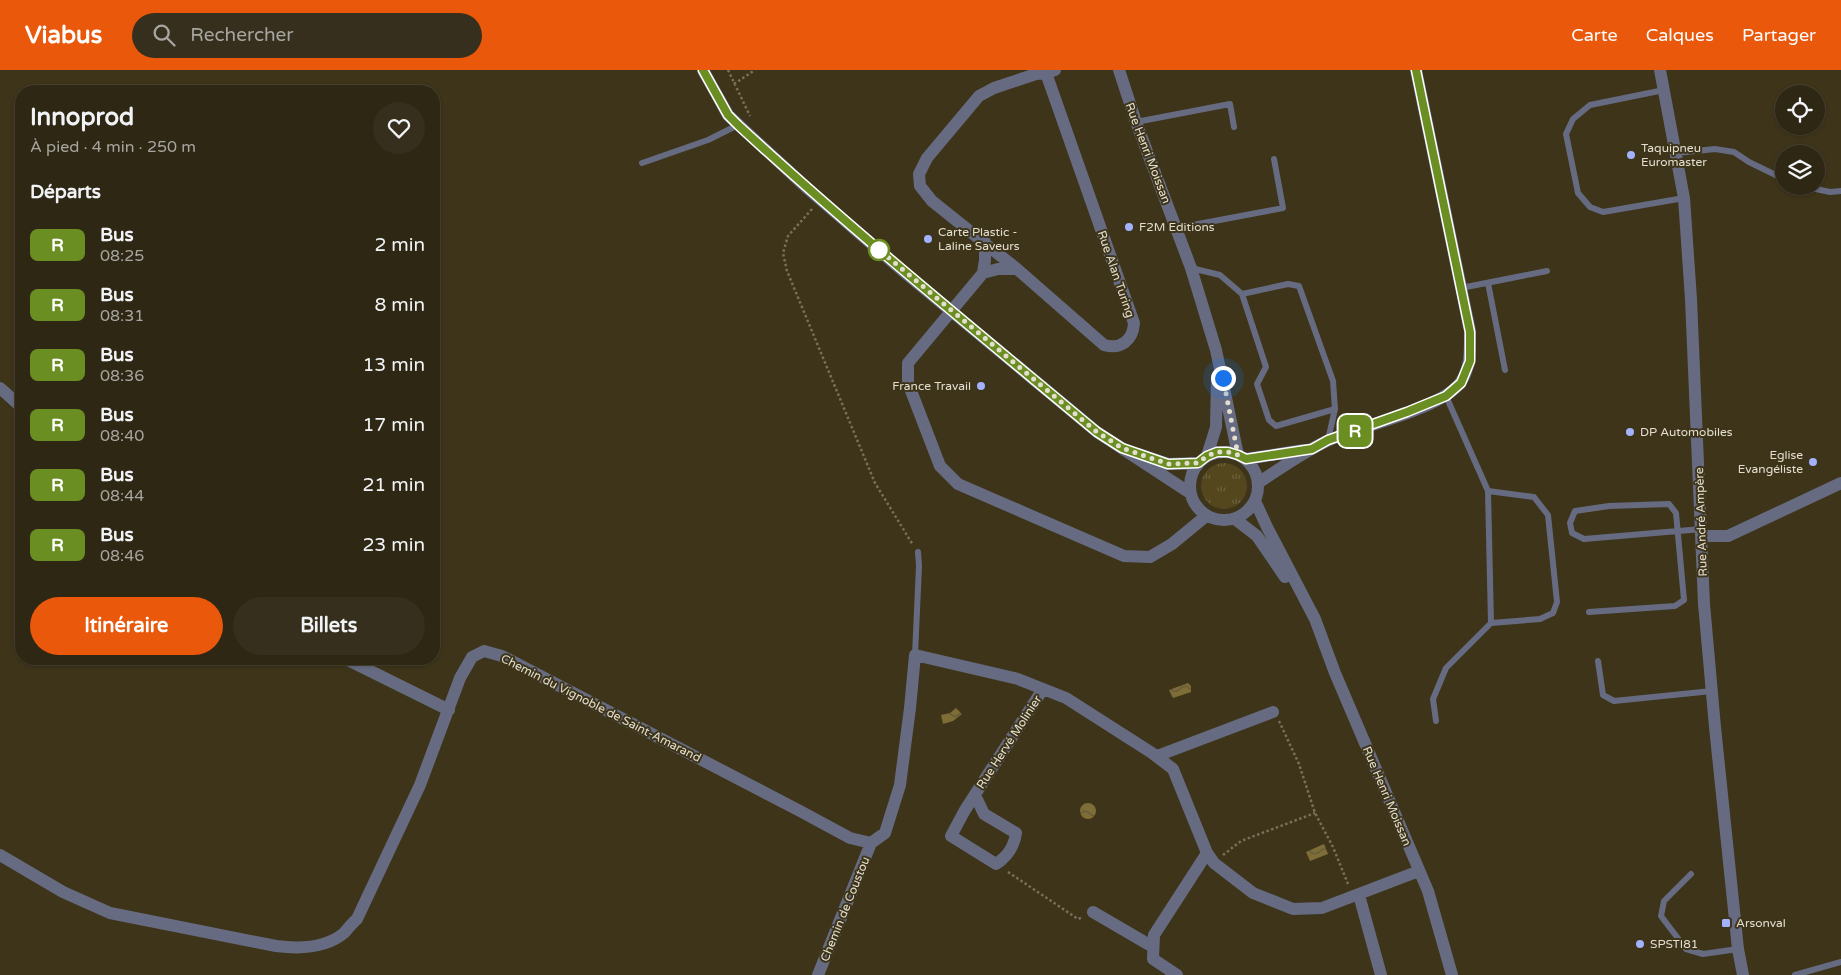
<!DOCTYPE html>
<html lang="fr">
<meta charset="utf-8">
<style>
body{margin:0;font-family:"Varela Round",sans-serif;background:#362f1d;color:#f1f3f6;height:100vh;display:flex;flex-direction:column;font-size:19px;white-space:nowrap}
*{box-sizing:border-box;margin:0}
p{font-size:16px;color:#a7a5a0}
.icon{flex:none;width:28px;height:28px;fill:none;stroke:currentColor;stroke-width:2;stroke-linecap:round;stroke-linejoin:round}
.map{position:relative;flex:1;overflow:hidden}
.drawer{position:absolute;left:15px;top:15px;width:425px;height:580px;display:flex;flex-direction:column;background:#2e2714;border-radius:20px;box-shadow:0 1px 4px #0004,0 0 0 1px #494434}
.drawer>*{flex:none}
.badge{padding:0 10px;border-radius:8px;font-size:18px;line-height:32px}
.tools{position:absolute;left:1775px;top:15px;display:grid;gap:10px}
.tools a{display:grid;place-items:center;width:50px;height:50px;border-radius:50%;background:#2e2714;box-shadow:0 1px 4px #0004,0 0 0 1px #494434;font-size:25px}
.you{position:absolute;width:25px;height:25px;margin:-12px;border:4px solid #fff;border-radius:50%;background:#1a73e8;box-shadow:0 0 0 8px #1a73e833}
.map>.badge{position:absolute;translate:-50% -50%;box-shadow:0 0 0 2px #fff}
h2{padding:0 15px;font-size:19px;line-height:45px}
.round{display:grid;place-items:center;flex:none;width:52px;height:52px;border-radius:26px;background:#362f1d}
.head{display:flex;align-items:center;justify-content:space-between;height:85px;padding:0 15px}
h1{font-size:24px;font-weight:800;line-height:38px}
.cta{display:flex;gap:10px;margin-top:auto;padding:10px 15px}
.cta a{flex:1;height:58px;border-radius:30px;background:#ea580c;color:#fff;font-size:20px;font-weight:800;line-height:58px;text-align:center}
.cta a+a{background:#362f1d;color:#f1f3f6}
ul{padding:0;list-style:none}
li{display:flex;align-items:center;gap:15px;height:60px;padding:0 15px}
li div{flex:1}
li b{display:block;font-size:19px}
li em{font-style:normal}
li .badge{min-width:55px;font-weight:700;text-align:center}
header{display:flex;align-items:center;gap:30px;box-sizing:border-box;height:70px;padding:0 25px;background:#ea580c;color:#fff}
header strong{font-size:24px}
nav{display:flex;gap:28px;margin-inline-start:auto;font-size:18px}
.search{width:350px;height:45px;background:#362f1d;display:flex;align-items:center;gap:12px;box-sizing:border-box;padding:0 18px;border-radius:28px;color:#a7a5a0;font-size:19px}
.map>svg:first-child{display:block}
</style>
<header>
<strong>Viabus</strong>
<div class="search"><svg class="icon" aria-label="search" viewBox="0 0 24 24"><circle cx="10" cy="10" r="6"/><path d="M15 15l6 6"/></svg>Rechercher</div>
<nav><a>Carte</a><a>Calques</a><a>Partager</a></nav>
</header>
<div class="map">
<svg width="1841" height="905" viewBox="0 0 1841 905">
<defs>
<pattern id="grass-tufts" width="24" height="20" patternUnits="userSpaceOnUse" patternTransform="scale(1.25)"><rect width="24" height="20" fill="#54471e"/><path d="M3 7l-1-3M5 7V3M7 7l1-3M15 17l-1-3M17 17v-4M19 17l1-3" fill="none" stroke="#6c613e"/></pattern>
<pattern id="water-waves" width="16" height="10" patternUnits="userSpaceOnUse" patternTransform="scale(1.25)"><rect width="16" height="10" fill="#7e6d37"/><path d="M0 5q4-4 8 0t8 0" fill="none" stroke="#61583a"/></pattern>
</defs>
<rect width="100%" height="100%" fill="#3d341a"/>
<!-- grass -->
<path fill="url(#grass-tufts)" d="M1201 416a23 23 0 1 1 46 0a23 23 0 1 1-46 0Z"/>
<!-- water -->
<path fill="url(#water-waves)" d="M1188,613L1191,616V622L1173,628L1169,620Z
M956,638L962,644L953,651L943,654L941,645L950,643Z
M1080 741a8 8 0 1 1 16 0a8 8 0 1 1-16 0Z
M1324,774L1328,784L1310,791L1306,782Z"/>
<g fill="none" stroke-linecap="round" stroke-linejoin="round">
<!-- path -->
<path stroke="#78705a" stroke-width="2.5" stroke-dasharray="2.5 2.5" stroke-linecap="butt" d="M728,0L750,46
M734,14L755,0
M812,139L788,166L783,183L787,201L875,413L913,475
M1279,651L1299,694L1315,743L1333,777L1348,814
M1223,785L1241,771L1315,743
M1008,802L1078,849L1083,847"/>
<!-- service -->
<path stroke="#666b81" stroke-width="6" d="M1664,20L1590,35L1573,49L1566,64L1578,123L1590,137L1603,142L1684,128
M1136,52L1230,34L1234,57
M1676,83L1715,79L1734,82L1749,92L1784,109
M642,93L708,70L738,55
M1802,116L1830,122L1841,121
M1177,158L1283,138L1274,89
M1191,198L1220,205L1242,224L1266,297L1257,314L1269,350L1276,356L1335,339
M1488,213L1505,300
M1461,218L1547,201
M1242,224L1288,214L1299,216L1333,311L1335,339L1328,370
M1488,421L1534,427L1548,445L1557,532L1553,543L1540,549L1491,553
M1589,542L1675,536L1684,530L1676,443L1669,434L1609,436L1575,441L1570,453L1572,463L1584,469L1702,459
M915,585L919,496L918,482
M1598,591L1603,625L1614,631L1712,621
M1436,651L1433,629L1446,598L1491,553L1488,421L1446,326
M1691,804L1664,831L1661,846L1686,879L1703,884L1738,879
M1795,905L1841,892"/>
<!-- minor -->
<path stroke="#666b81" stroke-width="12" d="M703,0L728,45L808,119L904,202L1097,362L1190,423
M1119,0L1136,52L1191,198L1216,280L1238,385
M1660,0L1684,128L1691,229L1704,534L1715,657L1738,879L1743,905
M1046,3L1134,253C1133,270 1121,280 1104,275L1017,199L932,131L920,116L919,104L927,88L979,26L994,18L1036,4L1046,3L1055,0
M985,172V190L983,203L908,293V313L940,396L958,414L1124,486L1150,487L1172,474L1206,446
M983,203L998,199H1017
M0,318L19,335
M1190 416a34 34 0 1 1 68 0a34 34 0 1 1-68 0Z
M1138,384L1168,394L1198,393
M1207,386L1216,357L1217,307
M1246,389L1304,380
M1258,413C1281,398 1303,382 1327,371C1360,356 1439,340 1460,313C1471,299 1470,279 1470,261L1416,0
M1255,431L1267,457L1315,549L1335,603L1428,821L1452,905
M1235,449L1257,466L1285,507
M1702,466H1728L1841,413
M346,589L449,640
M1157,686L1273,642
M975,725L984,744L1016,763C1014,777 1008,786 996,794L951,766L965,740L1043,619
M0,785L63,822L110,843L276,876C299,879 325,879 344,863C348,859 352,853 357,849L420,715L460,608L472,587L484,581L502,586L800,741L850,768L871,773L885,763L900,715L910,638L915,585L1018,609L1043,619L1066,628L1152,683L1173,699L1207,783L1214,793L1253,823L1293,839L1322,838L1419,801
M1359,825L1381,905
M1093,842L1153,877
M818,905L871,773
M1177,905L1153,889L1154,865L1207,783"/>
</g>
<g fill="none" stroke-linecap="round" stroke-linejoin="round">
<defs>
<path id="line" d="M703,0L728,45L738,55C854,162 976,261 1097,362L1122,378L1168,394L1198,393L1207,386L1217,382H1228L1238,385L1246,389L1312,379L1328,370L1407,342L1446,326L1461,313L1470,291V262L1416,0"/>
</defs>
<!-- line casing -->
<use href="#line" stroke="#fff" stroke-width="11"/>
<!-- line -->
<use href="#line" stroke="#6b8e23" stroke-width="8"/>
<!-- walk -->
<path stroke="#e3dece" stroke-width="5" stroke-dasharray="0 9" d="M879,180L877,178L1097,362L1122,378L1168,394L1198,393L1207,386L1217,382H1228L1238,385L1223,308"/>
</g>
<!-- markers -->
<g fill="#a2b2fd" stroke="#3d341a" stroke-width="2">
<circle cx="1631" cy="85" r="5"/>
<circle cx="1129" cy="157" r="5"/>
<circle cx="928" cy="169" r="5"/>
<circle cx="981" cy="316" r="5"/>
<circle cx="1630" cy="362" r="5"/>
<circle cx="1813" cy="392" r="5"/>
<rect x="1721" y="848" width="10" height="10" rx="2.5"/>
<circle cx="1640" cy="874" r="5"/>
</g>
<circle fill="#fff" stroke="#6b8e23" stroke-width="2.5" cx="879" cy="180" r="10"/>
<g text-anchor="middle" stroke-width="4" stroke-linejoin="round" paint-order="stroke">
<!-- poi labels -->
<g font-size="12" fill="#e3dece" stroke="#3d341a" text-anchor="start">
<text x="1641" y="82">Taquipneu<tspan x="1641" dy="14">Euromaster</tspan></text>
<text x="1139" y="161">F2M Editions</text>
<text x="938" y="166">Carte Plastic -<tspan x="938" dy="14">Laline Saveurs</tspan></text>
<text x="971" y="320" text-anchor="end">France Travail</text>
<text x="1640" y="366">DP Automobiles</text>
<text x="1803" y="389" text-anchor="end">Eglise<tspan x="1803" dy="14">Evangéliste</tspan></text>
<text x="1736" y="857">Arsonval</text>
<text x="1650" y="878">SPSTI81</text>
</g>
<!-- street labels -->
<g font-size="12" fill="#e3dece" stroke="#3d341a">
<text transform="translate(1148 83) rotate(69)" y="4">Rue Henri Moissan</text>
<text transform="translate(1116 204) rotate(71)" y="4">Rue Alan Turing</text>
<text transform="translate(1701 452) rotate(-92)" y="4">Rue André Ampère</text>
<text transform="translate(601 638) rotate(27)" y="4">Chemin du Vignoble de Saint-Amarand</text>
<text transform="translate(1009 672) rotate(-57)" y="4">Rue Hervé Molinier</text>
<text transform="translate(1387 726) rotate(67)" y="4">Rue Henri Moissan</text>
<text transform="translate(845 839) rotate(-68)" y="4">Chemin de Coustou</text>
</g>
</g>
</svg>
<div class="tools">
<a><svg class="icon" aria-label="locate" viewBox="0 0 24 24"><circle cx="12" cy="12" r="6"/><path d="M12 2v4M12 18v4M2 12h4M18 12h4"/></svg></a>
<a><svg class="icon" aria-label="layers" viewBox="0 0 24 24"><path d="M12 4l9 5-9 5-9-5zM3 14l9 5 9-5"/></svg></a>
</div>
<div class="you" style="left:1223px;top:308px"></div>
<b class="badge" style="left:1355px;top:361px;background:#6b8e23;color:#fff">R</b>
<section class="drawer">
<div class="head"><div><h1>Innoprod</h1><p>À pied · 4 min · 250 m</p></div><a class="round"><svg class="icon" aria-label="heart" viewBox="0 0 24 24"><path d="M12 20l-8-8c-3-5 5-10 8-4 3-6 11-1 8 4z"/></svg></a></div>
<h2>Départs</h2>
<ul>
<li><span class="badge" style="background:#6b8e23;color:#fff">R</span><div><b>Bus</b><p>08:25</p></div><em>2 min</em></li>
<li><span class="badge" style="background:#6b8e23;color:#fff">R</span><div><b>Bus</b><p>08:31</p></div><em>8 min</em></li>
<li><span class="badge" style="background:#6b8e23;color:#fff">R</span><div><b>Bus</b><p>08:36</p></div><em>13 min</em></li>
<li><span class="badge" style="background:#6b8e23;color:#fff">R</span><div><b>Bus</b><p>08:40</p></div><em>17 min</em></li>
<li><span class="badge" style="background:#6b8e23;color:#fff">R</span><div><b>Bus</b><p>08:44</p></div><em>21 min</em></li>
<li><span class="badge" style="background:#6b8e23;color:#fff">R</span><div><b>Bus</b><p>08:46</p></div><em>23 min</em></li>
</ul>
<div class="cta"><a>Itinéraire</a><a>Billets</a></div>
</section>
</div>
